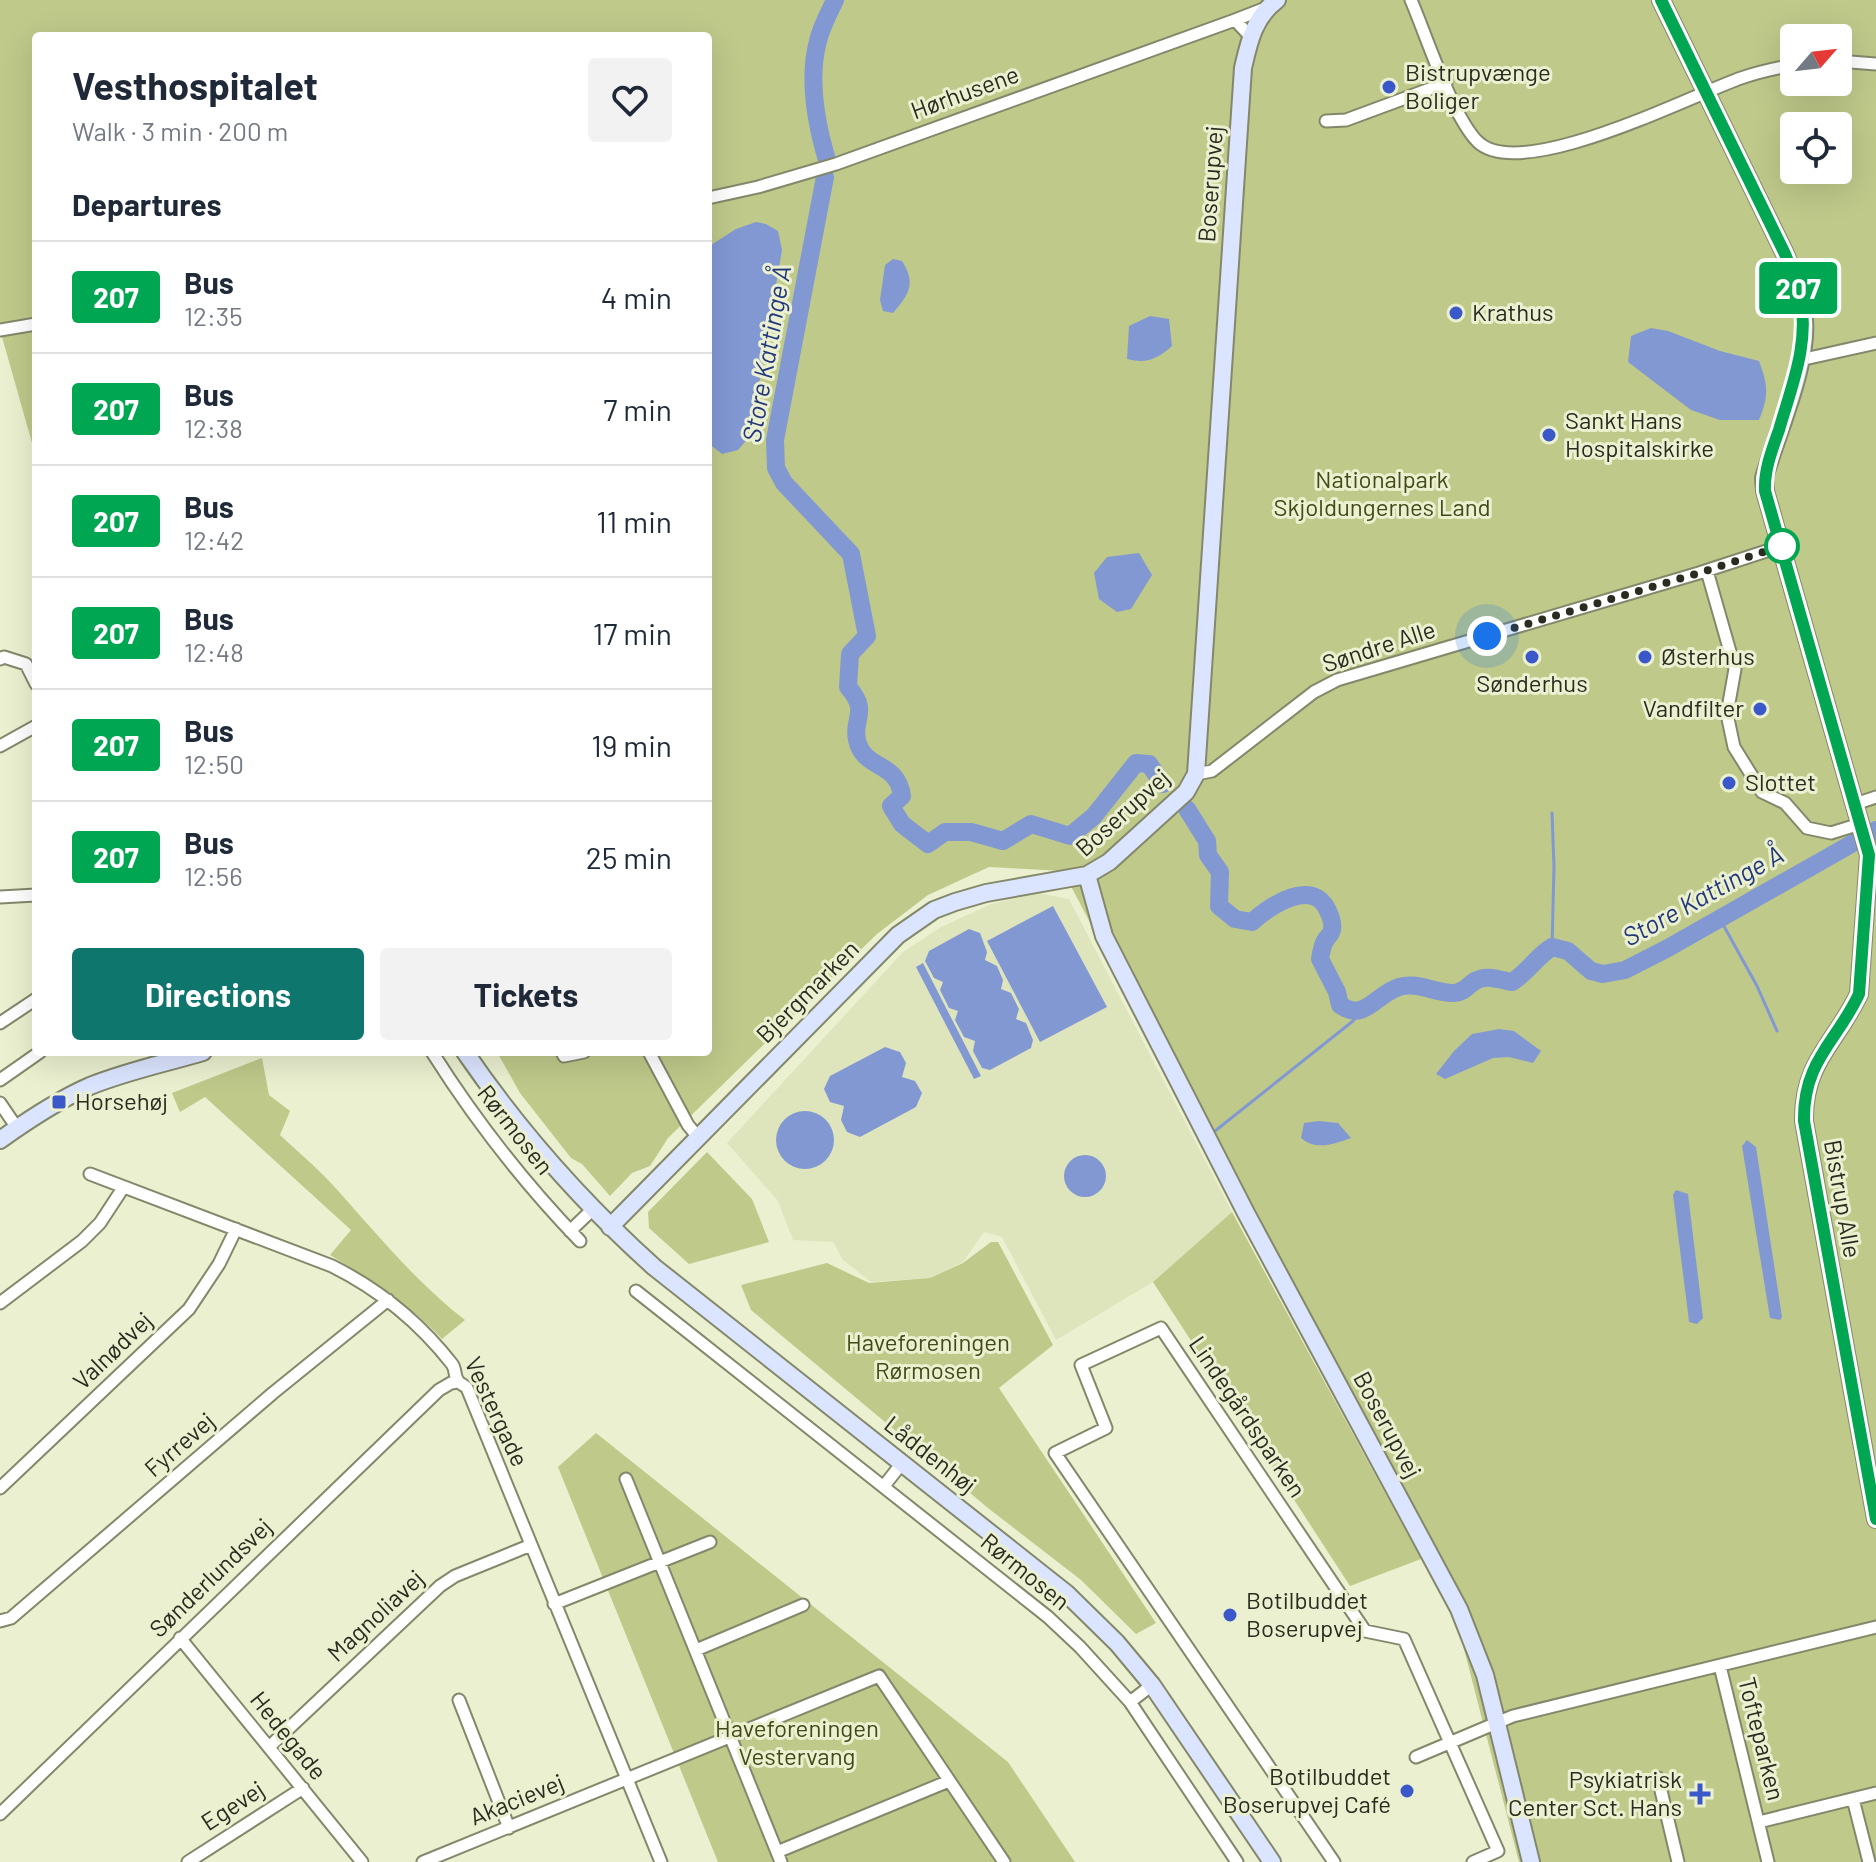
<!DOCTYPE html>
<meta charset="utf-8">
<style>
body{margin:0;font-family:Barlow,sans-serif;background:#f2f2f3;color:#1f2937;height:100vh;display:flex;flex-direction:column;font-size:30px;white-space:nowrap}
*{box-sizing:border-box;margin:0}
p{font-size:26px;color:#747a83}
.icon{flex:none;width:44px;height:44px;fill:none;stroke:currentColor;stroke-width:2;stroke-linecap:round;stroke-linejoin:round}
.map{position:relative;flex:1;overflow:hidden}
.panel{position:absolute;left:32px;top:32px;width:680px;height:1024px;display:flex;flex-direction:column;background:#fff;border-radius:8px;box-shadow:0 8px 32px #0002}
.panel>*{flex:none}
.badge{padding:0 16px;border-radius:6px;font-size:28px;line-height:52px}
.needle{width:52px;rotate:62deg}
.fabs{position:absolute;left:1780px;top:24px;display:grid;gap:16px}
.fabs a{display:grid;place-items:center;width:72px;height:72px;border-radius:8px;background:#fff;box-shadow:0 8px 32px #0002;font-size:40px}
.you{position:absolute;width:40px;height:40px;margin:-20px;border:6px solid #fff;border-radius:50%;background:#1a73e8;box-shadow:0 0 0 12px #1a73e833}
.map>.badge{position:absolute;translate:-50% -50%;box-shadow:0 0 0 4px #fff}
h2{padding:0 40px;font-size:30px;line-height:72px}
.round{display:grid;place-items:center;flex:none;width:84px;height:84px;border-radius:8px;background:#f2f2f3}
.headline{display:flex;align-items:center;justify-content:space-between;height:136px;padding:0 40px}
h1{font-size:38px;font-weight:700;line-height:60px}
.primary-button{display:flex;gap:16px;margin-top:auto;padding:16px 40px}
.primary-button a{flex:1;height:92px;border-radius:8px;background:#0f766e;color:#fff;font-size:32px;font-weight:700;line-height:92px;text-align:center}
.primary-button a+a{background:#f2f2f3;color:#1f2937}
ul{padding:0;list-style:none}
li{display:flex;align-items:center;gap:24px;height:112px;padding:0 40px;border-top:2px solid #e0e1e3}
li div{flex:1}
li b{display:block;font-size:30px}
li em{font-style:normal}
li .badge{min-width:88px;font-weight:700;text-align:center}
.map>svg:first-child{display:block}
</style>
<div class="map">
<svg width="1876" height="1862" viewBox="0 0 1876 1862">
<rect width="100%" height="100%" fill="#ebf0d0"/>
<!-- built -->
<path fill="#dee5bd" d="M1038,893L1069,899L1232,1212L1153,1282L1056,1340L1002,1237L984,1232L963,1262L930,1278L871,1282L843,1260L833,1242L793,1240L778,1201L727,1143L903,952L941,927L991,904Z"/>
<!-- green -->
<path fill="#bfc98a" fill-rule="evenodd" d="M0,0H1876V1862H1519L1457,1622L1063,871L989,867L928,895L877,934L668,1138L650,1166L632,1173L610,1196L582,1164L571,1158L520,1093L497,1052H708V36H36V457L0,330ZM1794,38H1838V82H1794ZM1794,126H1838V170H1794Z
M262,1058L269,1095L290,1111L280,1135C297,1151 315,1166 330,1182C374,1230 413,1280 465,1320L442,1339C410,1305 370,1279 330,1255L351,1230L205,1097L180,1112L172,1093Z
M707,1152L752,1199L769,1242L689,1264L649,1228L648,1212Z
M1232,1212L1421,1559L1350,1586L1153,1282Z
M991,1242H998L1053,1345L999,1388L1156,1623L1136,1634L1081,1580L988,1508L751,1310L741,1285L827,1263L869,1283L930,1278L963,1263Z
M596,1433L1008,1762L1075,1862H718L558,1467Z"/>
<!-- water -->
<path fill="#8298d3" d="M756,222L766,224L778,231L782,250L750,436L738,450L722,454L708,443V247L736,229Z
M893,259L902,261C917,284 908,295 893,313L883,311L880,300L885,265Z
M1150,316L1169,319L1172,346C1157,359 1147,364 1127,359L1129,326Z
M1651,328L1668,331L1720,351L1759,361C1768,385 1769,396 1759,420H1720L1691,410L1628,362L1631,336Z
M1139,553L1152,575L1131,609L1117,612L1099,599L1094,573L1107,557Z
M1053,906L1107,1007L1040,1042L987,941Z
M969,929L980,933L987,952L985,960L997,966L1003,980L1001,989L1011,993L1019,1009L1016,1019L1026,1023L1033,1040L1031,1048L990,1070L982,1068L973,1051L975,1041L964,1037L955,1020L958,1011L949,1008L940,990L943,982L934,978L925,961L929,951Z
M923,963L981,1076L974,1079L916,967Z
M1499,1029L1514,1031L1541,1051L1533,1063L1509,1057L1493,1058L1445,1079L1436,1074L1454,1051L1472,1034Z
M885,1047L900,1052L906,1063L902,1077L915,1081L922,1093L916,1107L860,1137L847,1132L841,1120L844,1106L830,1102L824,1089L830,1076Z
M776 1140a29 29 0 1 1 58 0a29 29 0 1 1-58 0Z
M1319,1121L1338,1123L1351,1138C1334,1144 1316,1151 1301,1138L1304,1123Z
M1747,1140L1756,1147L1782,1317L1780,1320L1770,1318L1742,1146Z
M1064 1176a21 21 0 1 1 42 0a21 21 0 1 1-42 0Z
M1676,1190L1688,1194L1703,1318L1697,1324L1689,1322L1688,1313L1673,1195Z"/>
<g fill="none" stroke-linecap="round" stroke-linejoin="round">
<!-- stream -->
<path stroke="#8298d3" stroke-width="3" d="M1552,813L1554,867L1552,947
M1720,919L1757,986L1777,1031
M1215,1131L1353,1021L1361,1012"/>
<!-- river -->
<path stroke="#8298d3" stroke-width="18" d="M827,160C816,123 808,78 818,41C821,27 829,13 835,0
M825,177L775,440L776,468L784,483L851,554L867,636L850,654L848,687C870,712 852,718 857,740C864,771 897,760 902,796L891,806L902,824L928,844L945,832H971L1003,841L1031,824L1070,836L1094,816L1136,763L1149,764L1163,784
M1187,809L1207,841L1208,855L1220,872L1219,906L1235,919L1252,922C1271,905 1313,877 1328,911C1331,917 1333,924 1332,930C1330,937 1328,935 1325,941C1322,946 1321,953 1320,959L1337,992L1340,1005C1365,1022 1373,996 1399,987C1418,981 1436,994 1454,993C1465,992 1467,986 1475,981C1486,974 1500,980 1512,982C1528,972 1536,957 1552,947L1568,951L1591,971L1603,974L1625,970L1668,948L1876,830"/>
<defs>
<path id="street" d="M1411,0C1426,35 1453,118 1478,142C1521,183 1690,96 1741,78C1758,72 1776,68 1794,65
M1235,20L1266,8
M1838,61L1876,64
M1326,121L1346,120L1446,83
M708,198L758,187L836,164L1235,20L1250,36
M0,330L36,324
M1800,360L1876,343
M1707,571L1735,669L1727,714L1734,747L1762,792L1785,803L1807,828L1831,833L1860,824
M0,659L4,657L26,664L36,684
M0,746L36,726
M1196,774L1212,771L1314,692L1337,680L1699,573L1782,546
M1855,804L1876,797
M0,897L36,895
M0,1023L36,999
M432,1052C475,1120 524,1183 580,1241
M562,1052L564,1056L584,1052
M649,1052L688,1125L698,1137
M0,1080L40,1052
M0,1103L17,1128
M90,1174L332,1266C378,1289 420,1323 452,1364C456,1369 454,1376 458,1381C460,1384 464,1385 467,1388L661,1862
M570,1231L593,1209
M636,1291L1048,1617L1080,1647L1130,1702L1152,1685
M0,1303L82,1241L100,1223L123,1188
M626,1479L781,1862
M884,1486L902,1463
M0,1488L189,1309L219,1264L236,1229
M554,1604L710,1542
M0,1621L11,1618L273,1393L388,1300
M180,1638L362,1862
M696,1650L803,1605
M1720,1666L1768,1862
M459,1700L509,1828
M1130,1702L1237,1862
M269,1747L440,1586L455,1576L531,1545
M1416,1757L1513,1716L1876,1627
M1658,1778L1678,1862
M1853,1799L1869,1862
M0,1814L439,1390L451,1383L458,1382
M1759,1822L1876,1793
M777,1852L949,1781
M188,1862L303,1788
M423,1862L879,1676L1004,1862
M1334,1862L1055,1453L1106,1428L1081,1365L1161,1328L1365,1631L1404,1639L1498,1851L1473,1862"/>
<path id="secondary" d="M1661,0L1785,254C1794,276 1802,296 1804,320C1808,365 1777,433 1764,478L1765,491L1869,855L1859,994C1836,1043 1803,1062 1804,1121L1876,1519
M1087,875L1104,936L1246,1213L1459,1609L1485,1675L1531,1862
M465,1052C519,1131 583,1203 654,1267L1066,1593L1117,1643L1152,1685L1272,1862
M0,1140C28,1120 58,1100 90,1086C127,1071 166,1063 203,1052
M610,1227L898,935L934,910L955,902L986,893L1087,875L1109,862L1186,792L1196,774L1243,68C1249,42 1254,17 1277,0"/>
</defs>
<!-- street casing -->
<use href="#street" stroke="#83886b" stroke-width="15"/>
<!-- secondary casing -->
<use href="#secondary" stroke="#83886b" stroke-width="20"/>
<!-- street -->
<use href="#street" stroke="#fff" stroke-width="11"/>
<!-- secondary -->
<use href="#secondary" stroke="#dce5ff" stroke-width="16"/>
</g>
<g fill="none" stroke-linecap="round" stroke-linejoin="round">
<defs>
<path id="line" d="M1661,0L1785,254C1790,267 1798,281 1800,295C1810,343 1792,385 1779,430C1772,450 1764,470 1765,491L1869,855L1859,994C1836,1043 1803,1061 1804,1121L1876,1519"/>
</defs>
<!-- line casing -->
<use href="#line" stroke="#fff" stroke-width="18"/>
<!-- line -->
<use href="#line" stroke="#00a651" stroke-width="12"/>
<!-- walk -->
<path stroke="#2a2c20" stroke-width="8" stroke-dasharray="0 14.4" d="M1487,636L1699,573L1782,546"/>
</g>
<!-- markers -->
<g fill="#3a58ca" stroke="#ebf0d0" stroke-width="3">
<circle cx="1389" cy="87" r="8"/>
<circle cx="1456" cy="313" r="8"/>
<circle cx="1549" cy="435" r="8"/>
<circle cx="1532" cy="657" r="8"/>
<circle cx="1645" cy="657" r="8"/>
<circle cx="1760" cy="709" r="8"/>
<circle cx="1729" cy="783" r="8"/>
<rect x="51" y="1094" width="16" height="16" rx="4"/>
<circle cx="1230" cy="1615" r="8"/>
<circle cx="1407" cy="1791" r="8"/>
<path d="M1696 1782h8v8h8v8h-8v8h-8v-8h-8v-8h8z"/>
</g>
<circle fill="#fff" stroke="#00a651" stroke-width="4" cx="1782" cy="546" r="16"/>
<g text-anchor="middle" stroke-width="6" stroke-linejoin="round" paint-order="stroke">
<!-- poi labels -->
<g font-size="24" fill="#2a2c20" stroke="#ebf0d0" text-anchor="start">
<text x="1405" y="81">Bistrupvænge<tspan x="1405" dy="28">Boliger</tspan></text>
<text x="1472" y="321">Krathus</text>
<text x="1565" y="429">Sankt Hans<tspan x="1565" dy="28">Hospitalskirke</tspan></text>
<text x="1661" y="665">Østerhus</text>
<text x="1532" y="692" text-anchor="middle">Sønderhus</text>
<text x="1744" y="717" text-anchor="end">Vandfilter</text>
<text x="1745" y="791">Slottet</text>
<text x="75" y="1110">Horsehøj</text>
<text x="1246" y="1609">Botilbuddet<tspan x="1246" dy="28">Boserupvej</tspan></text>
<text x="1391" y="1785" text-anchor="end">Botilbuddet<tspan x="1391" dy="28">Boserupvej Café</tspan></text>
<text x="1682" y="1788" text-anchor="end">Psykiatrisk<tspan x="1682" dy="28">Center Sct. Hans</tspan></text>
</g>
<!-- street labels -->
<g font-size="24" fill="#2a2c20" stroke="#ebf0d0">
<text transform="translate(965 93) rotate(-20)" y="8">Hørhusene</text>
<text transform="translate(1211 184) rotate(-86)" y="8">Boserupvej</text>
<text transform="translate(1379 647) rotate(-18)" y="8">Søndre Alle</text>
<text transform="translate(1123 813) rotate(-42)" y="8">Boserupvej</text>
<text transform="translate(808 992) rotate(-45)" y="8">Bjergmarken</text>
<text transform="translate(515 1130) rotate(52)" y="8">Rørmosen</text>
<text transform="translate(1842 1199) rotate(80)" y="8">Bistrup Alle</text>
<text transform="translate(113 1351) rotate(-44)" y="8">Valnødvej</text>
<text transform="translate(496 1412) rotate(65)" y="8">Vestergade</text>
<text transform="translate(1247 1417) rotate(56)" y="8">Lindegårdsparken</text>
<text transform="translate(1387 1425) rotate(62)" y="8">Boserupvej</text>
<text transform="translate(180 1445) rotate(-41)" y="8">Fyrrevej</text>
<text transform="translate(930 1455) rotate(38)" y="8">Låddenhøj</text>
<text transform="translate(1025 1572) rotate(39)" y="8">Rørmosen</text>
<text transform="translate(211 1578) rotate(-44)" y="8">Sønderlundsvej</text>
<text transform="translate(376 1616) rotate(-43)" y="8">Magnoliavej</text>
<text transform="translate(288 1736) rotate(51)" y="8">Hedegade</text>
<text transform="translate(1761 1739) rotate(76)" y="8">Tofteparken</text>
<text transform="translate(517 1800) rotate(-22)" y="8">Akacievej</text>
<text transform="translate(233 1806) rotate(-33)" y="8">Egevej</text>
</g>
<!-- park labels -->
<g font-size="24" fill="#434917" stroke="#ebf0d0">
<text x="1382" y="488">Nationalpark<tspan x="1382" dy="28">Skjoldungernes Land</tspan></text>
<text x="928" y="1351">Haveforeningen<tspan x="928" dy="28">Rørmosen</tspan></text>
<text x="797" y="1737">Haveforeningen<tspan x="797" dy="28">Vestervang</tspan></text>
</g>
<!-- water labels -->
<g font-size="26" font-style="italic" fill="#23377c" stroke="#ebf0d0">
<text transform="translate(767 354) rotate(-80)" y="9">Store Kattinge Å</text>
<text transform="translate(1703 896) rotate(-29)" y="9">Store Kattinge Å</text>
</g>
</g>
</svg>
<div class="fabs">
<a><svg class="needle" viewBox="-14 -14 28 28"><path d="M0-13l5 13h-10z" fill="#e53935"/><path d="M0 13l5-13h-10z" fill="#747a83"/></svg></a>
<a><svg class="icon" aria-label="locate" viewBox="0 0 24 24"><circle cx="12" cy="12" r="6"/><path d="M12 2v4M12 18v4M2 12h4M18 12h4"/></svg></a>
</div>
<div class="you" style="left:1487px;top:636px"></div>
<b class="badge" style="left:1798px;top:288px;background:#00a651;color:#fff">207</b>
<section class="panel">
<div class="headline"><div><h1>Vesthospitalet</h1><p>Walk · 3 min · 200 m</p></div><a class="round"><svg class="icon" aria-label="heart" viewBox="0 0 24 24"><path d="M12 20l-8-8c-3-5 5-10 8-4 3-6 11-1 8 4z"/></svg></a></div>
<h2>Departures</h2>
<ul>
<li><span class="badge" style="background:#00a651;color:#fff">207</span><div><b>Bus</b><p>12:35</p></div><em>4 min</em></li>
<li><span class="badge" style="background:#00a651;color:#fff">207</span><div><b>Bus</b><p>12:38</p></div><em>7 min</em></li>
<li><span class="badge" style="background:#00a651;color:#fff">207</span><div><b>Bus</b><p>12:42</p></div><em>11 min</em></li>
<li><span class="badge" style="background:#00a651;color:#fff">207</span><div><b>Bus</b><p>12:48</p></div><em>17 min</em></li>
<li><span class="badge" style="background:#00a651;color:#fff">207</span><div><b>Bus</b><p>12:50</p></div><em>19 min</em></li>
<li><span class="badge" style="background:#00a651;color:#fff">207</span><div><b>Bus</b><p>12:56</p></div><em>25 min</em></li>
</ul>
<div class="primary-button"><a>Directions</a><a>Tickets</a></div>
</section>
</div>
